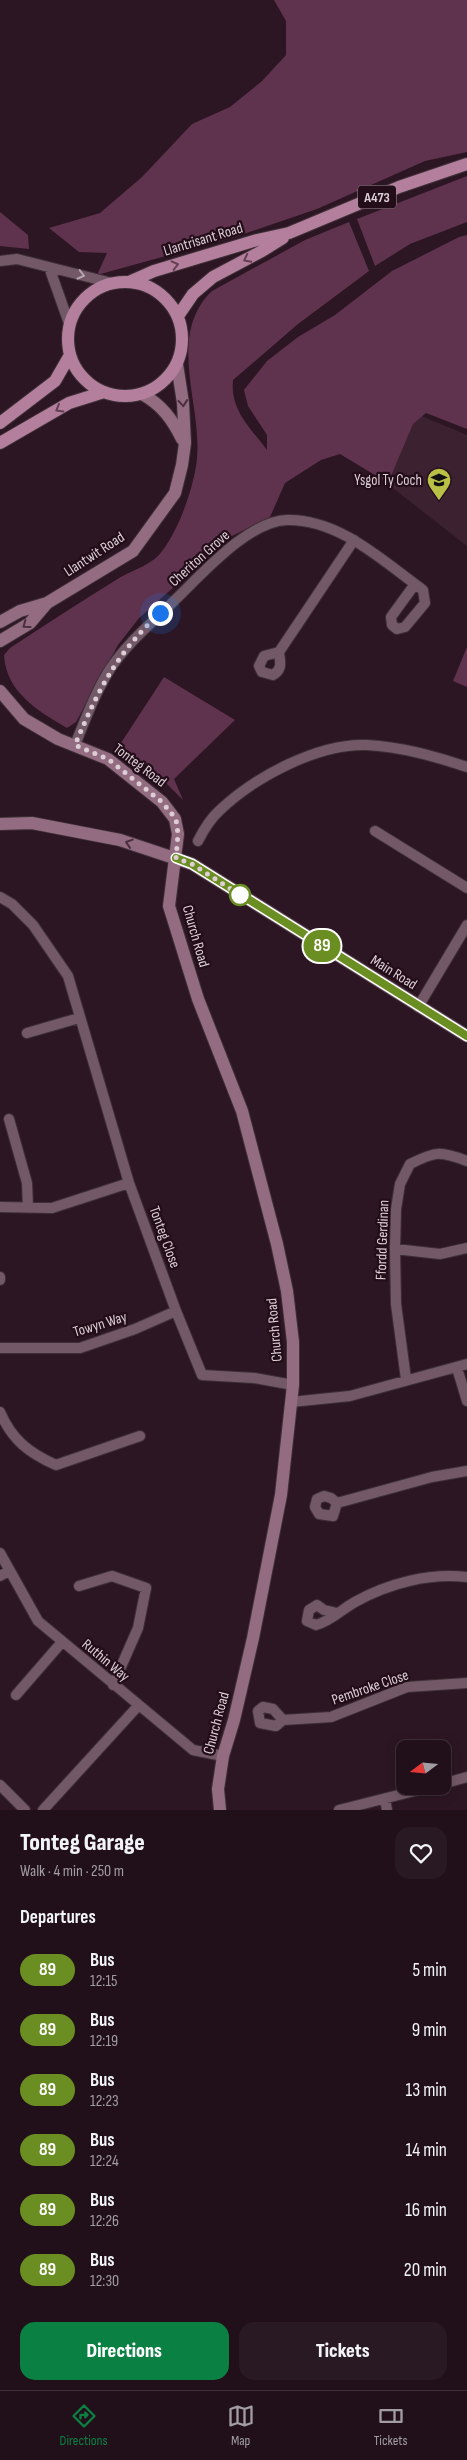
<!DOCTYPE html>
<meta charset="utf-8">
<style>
body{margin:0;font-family:"Sofia Sans Condensed",sans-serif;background:#291923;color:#f1f3f6;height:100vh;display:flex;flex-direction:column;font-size:19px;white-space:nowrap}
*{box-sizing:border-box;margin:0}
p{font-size:16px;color:#a29da2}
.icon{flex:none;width:28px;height:28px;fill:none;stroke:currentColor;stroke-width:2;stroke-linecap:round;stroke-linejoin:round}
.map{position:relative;height:1810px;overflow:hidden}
.sheet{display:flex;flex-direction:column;background:#21101a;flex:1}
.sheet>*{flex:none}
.badge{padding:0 10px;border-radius:16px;font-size:18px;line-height:32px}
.needle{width:32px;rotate:254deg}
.controls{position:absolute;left:396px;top:1740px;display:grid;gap:10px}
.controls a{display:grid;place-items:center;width:55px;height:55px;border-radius:10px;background:#21101a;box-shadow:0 2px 12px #0003,0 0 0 1px #3e3039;font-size:25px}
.you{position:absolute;width:25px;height:25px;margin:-12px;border:4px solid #fff;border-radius:50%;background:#1a73e8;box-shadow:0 0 0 8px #1a73e833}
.map>.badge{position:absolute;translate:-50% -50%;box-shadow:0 0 0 2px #fff}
h2{padding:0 20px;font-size:19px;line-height:45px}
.round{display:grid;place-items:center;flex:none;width:52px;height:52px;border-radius:15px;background:#291923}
.headline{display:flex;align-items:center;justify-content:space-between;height:85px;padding:0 20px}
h1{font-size:24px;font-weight:800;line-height:38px}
.cta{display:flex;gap:10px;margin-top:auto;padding:10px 20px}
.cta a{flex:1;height:58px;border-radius:15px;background:#0b8043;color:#fff;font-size:20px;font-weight:800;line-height:58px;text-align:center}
.cta a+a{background:#291923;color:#f1f3f6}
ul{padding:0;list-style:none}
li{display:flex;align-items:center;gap:15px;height:60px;padding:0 20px}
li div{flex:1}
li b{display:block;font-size:19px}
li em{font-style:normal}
li .badge{min-width:55px;font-weight:700;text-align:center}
.dock{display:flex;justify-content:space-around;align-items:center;height:70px;border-top:1px solid #3e3039;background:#21101a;font-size:14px;color:#a29da2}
.dock a{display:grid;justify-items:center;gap:2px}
.dock .current{color:#0b8043}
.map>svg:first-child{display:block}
</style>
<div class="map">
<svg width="467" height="1810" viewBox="0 0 467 1810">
<rect width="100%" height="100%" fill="#2c1623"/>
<!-- built -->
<path fill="#3c2131" d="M412,412L467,435V546L353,457Z"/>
<!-- green -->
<path fill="#5f334d" d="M274,0H467V152L425,161L317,209L238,236L97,275L107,253L79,252L49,228L100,213L142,177L192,124L230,107L262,81L286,55V21Z
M467,176V222L410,244L375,266L357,219Z
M0,212L28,235L29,249L0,246Z
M349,222L369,271L298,324L233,380C230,410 250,427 267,450V435L248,406L244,390L267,361L298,337L335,315L392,271L459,237L467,235V429L426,413L413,424L388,483L340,454L321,460L285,483L270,517L230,537L139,618L118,645L76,722L67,728C38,711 6,692 4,655L10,648C45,625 80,602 116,580C128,572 148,566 158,556C177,536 195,485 197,458C202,404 166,335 212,291L305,240Z
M467,647V687L453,681Z
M164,677L235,720L174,779L183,800L156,773L119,746Z"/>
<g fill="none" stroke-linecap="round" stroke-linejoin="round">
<defs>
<path id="street" d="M0,261L17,259L112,283
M49,267L70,326
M279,652L264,656L259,666L262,672L273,675C283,669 280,662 279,652L354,540
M75,745C85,720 95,693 110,669C128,642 152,623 175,600C201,575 248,521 287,520C340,519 384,562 423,590L425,603L405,627L397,629L392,625L391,617L415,584
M375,831L467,888
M198,841C204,829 210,819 220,810C255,777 318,743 367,745C402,747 434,756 467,767
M0,897L12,904L33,925L68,976L129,1183L176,1311L202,1375L254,1378L293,1385
M418,1007L467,925
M27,1033L79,1018
M9,1119L27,1183L28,1207
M0,1207L52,1208L129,1183
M395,1249L440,1254L467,1248
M0,1280V1277
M0,1348H80L135,1329L176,1311
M457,1368L467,1401
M406,1379L396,1304L395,1249L396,1209L400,1184L410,1164C436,1151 440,1151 467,1161
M291,1402L350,1396L467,1364
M0,1412C12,1440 29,1453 56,1465L140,1436
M324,1496L331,1498L337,1503L333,1516L319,1514L315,1507L317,1499Z
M337,1503L432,1477L467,1471
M0,1553L38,1621L193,1750L223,1756
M0,1576L9,1571
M79,1586L112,1576L146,1588L138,1628L113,1685
M337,1613L324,1610L317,1605L309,1610L307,1621L316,1625C331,1621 342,1609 355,1602C389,1583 429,1573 467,1577
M16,1695L62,1642
M283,1720L273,1709L263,1707L258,1711L260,1723L276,1726L283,1720L331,1717L407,1687L467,1683
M442,1784L467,1777
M0,1785L25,1810
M385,1799L387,1810
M43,1810L138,1706
M339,1810L434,1786"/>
<path id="secondary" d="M142,394C162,405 172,419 182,439
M0,622L20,611L47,603L133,551L175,493L182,465L185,443L183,403L177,364
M0,641L30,623L47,603
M0,691L24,719L58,739L108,759L162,802L175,819L178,834L169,906L198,999L242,1111L277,1244L287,1291L293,1342V1385L281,1495L253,1638L234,1720L223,1756L218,1789L220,1810
M0,824L32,823L120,840L192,864L467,1036"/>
<path id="primary" d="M68 339a57 57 0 1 1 114 0a57 57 0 1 1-114 0Z
M129,282L154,271L257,240L289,233L399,187L467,164
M178,316L193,294L213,277L262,251L283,238
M0,423L55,381L70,355
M0,443L69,403L104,392"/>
</defs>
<!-- street casing -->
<use href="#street" stroke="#3f3038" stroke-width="12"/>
<!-- secondary casing -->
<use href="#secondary" stroke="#3f3038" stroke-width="14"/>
<!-- primary casing -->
<use href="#primary" stroke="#3f3038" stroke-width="14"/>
<!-- street -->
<use href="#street" stroke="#735967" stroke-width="10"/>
<!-- secondary -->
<use href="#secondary" stroke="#936c82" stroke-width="12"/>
<!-- primary -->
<use href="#primary" stroke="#b37f9c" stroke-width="12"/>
</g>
<!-- one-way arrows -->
<defs><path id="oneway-chevron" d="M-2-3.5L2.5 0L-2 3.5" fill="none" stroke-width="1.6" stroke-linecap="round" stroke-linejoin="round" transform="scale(1.25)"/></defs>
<g stroke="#634054">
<use href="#oneway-chevron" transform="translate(247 259) rotate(153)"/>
<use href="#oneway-chevron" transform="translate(175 265) rotate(-14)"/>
<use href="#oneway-chevron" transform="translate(59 409) rotate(150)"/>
</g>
<use stroke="#b8a5af" href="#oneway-chevron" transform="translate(81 275) rotate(14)"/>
<g stroke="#4a2e3e">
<use href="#oneway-chevron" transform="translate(183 403) rotate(85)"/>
<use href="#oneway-chevron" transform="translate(26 625) rotate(144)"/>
<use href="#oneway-chevron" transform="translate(129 843) rotate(-162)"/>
</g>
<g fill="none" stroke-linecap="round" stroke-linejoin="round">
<defs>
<path id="line" d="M176,858L192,864L467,1036"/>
</defs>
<!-- line casing -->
<use href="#line" stroke="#fff" stroke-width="11"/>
<!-- line -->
<use href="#line" stroke="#6b8e23" stroke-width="8"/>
<!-- walk -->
<path stroke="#ddced6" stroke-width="5" stroke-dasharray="0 9" d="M160,613C116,654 98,690 75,745L108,759L162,802L176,819L178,834L176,858L192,864L240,895"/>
</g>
<!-- icons -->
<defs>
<symbol id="school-pin" viewBox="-11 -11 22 30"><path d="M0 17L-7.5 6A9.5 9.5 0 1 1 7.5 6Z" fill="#bac046" stroke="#220d19"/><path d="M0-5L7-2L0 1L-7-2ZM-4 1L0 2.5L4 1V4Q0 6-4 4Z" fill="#111"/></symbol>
</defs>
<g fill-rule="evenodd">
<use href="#school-pin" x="425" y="466" width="28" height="38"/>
</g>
<!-- markers -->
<circle fill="#fff" stroke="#6b8e23" stroke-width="2.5" cx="240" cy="895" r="10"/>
<g text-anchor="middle" stroke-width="4.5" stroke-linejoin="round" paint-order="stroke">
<!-- shield labels -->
<rect fill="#220d19" stroke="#a5949d" stroke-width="1" x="358" y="185.5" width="38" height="23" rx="4"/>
<g font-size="14" font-weight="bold" fill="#ddced6">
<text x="377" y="202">A473</text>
</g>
<!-- street labels -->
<g font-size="15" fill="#ddced6" stroke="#220d19">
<text transform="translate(203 239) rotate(-17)" y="5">Llantrisant Road</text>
<text transform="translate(94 554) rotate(-33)" y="5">Llantwit Road</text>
<text transform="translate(199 558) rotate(-42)" y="5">Cheriton Grove</text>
<text transform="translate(140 765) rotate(37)" y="5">Tonteg Road</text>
<text transform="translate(196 936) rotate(74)" y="5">Church Road</text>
<text transform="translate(394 972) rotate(32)" y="5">Main Road</text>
<text transform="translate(165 1237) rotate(70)" y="5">Tonteg Close</text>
<text transform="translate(382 1240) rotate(-88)" y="5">Ffordd Gerdinan</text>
<text transform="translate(100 1324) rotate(-17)" y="5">Towyn Way</text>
<text transform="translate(274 1330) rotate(-95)" y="5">Church Road</text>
<text transform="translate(106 1660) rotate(40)" y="5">Ruthin Way</text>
<text transform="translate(370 1687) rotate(-19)" y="5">Pembroke Close</text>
<text transform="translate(216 1723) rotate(-75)" y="5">Church Road</text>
</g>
<!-- poi labels -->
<g font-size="15" fill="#ddced6" stroke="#220d19" text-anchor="end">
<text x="422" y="485">Ysgol Ty Coch</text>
</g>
</g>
</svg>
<div class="controls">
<a><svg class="needle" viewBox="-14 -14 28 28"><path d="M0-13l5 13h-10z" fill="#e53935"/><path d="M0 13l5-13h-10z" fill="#a29da2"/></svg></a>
</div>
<div class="you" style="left:160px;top:613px"></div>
<b class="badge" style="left:322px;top:946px;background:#6b8e23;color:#fff">89</b>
</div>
<section class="sheet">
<div class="headline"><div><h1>Tonteg Garage</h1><p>Walk · 4 min · 250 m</p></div><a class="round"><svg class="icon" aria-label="heart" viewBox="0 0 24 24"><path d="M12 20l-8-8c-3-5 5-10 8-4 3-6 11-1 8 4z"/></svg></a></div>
<h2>Departures</h2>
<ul>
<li><span class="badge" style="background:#6b8e23;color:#fff">89</span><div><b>Bus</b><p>12:15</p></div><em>5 min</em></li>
<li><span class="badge" style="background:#6b8e23;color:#fff">89</span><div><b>Bus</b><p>12:19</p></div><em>9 min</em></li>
<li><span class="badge" style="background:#6b8e23;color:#fff">89</span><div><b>Bus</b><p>12:23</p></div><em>13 min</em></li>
<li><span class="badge" style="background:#6b8e23;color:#fff">89</span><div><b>Bus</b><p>12:24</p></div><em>14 min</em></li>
<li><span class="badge" style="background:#6b8e23;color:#fff">89</span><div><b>Bus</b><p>12:26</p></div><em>16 min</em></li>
<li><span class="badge" style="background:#6b8e23;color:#fff">89</span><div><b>Bus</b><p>12:30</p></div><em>20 min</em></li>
</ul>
<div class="cta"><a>Directions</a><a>Tickets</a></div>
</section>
<nav class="dock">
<a class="current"><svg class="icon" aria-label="directions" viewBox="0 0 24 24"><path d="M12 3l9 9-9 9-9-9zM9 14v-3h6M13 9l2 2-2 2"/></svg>Directions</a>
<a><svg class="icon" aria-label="map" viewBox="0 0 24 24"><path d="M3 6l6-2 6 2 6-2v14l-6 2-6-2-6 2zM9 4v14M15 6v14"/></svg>Map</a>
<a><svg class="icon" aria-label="tickets" viewBox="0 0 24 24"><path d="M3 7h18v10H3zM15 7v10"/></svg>Tickets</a>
</nav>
